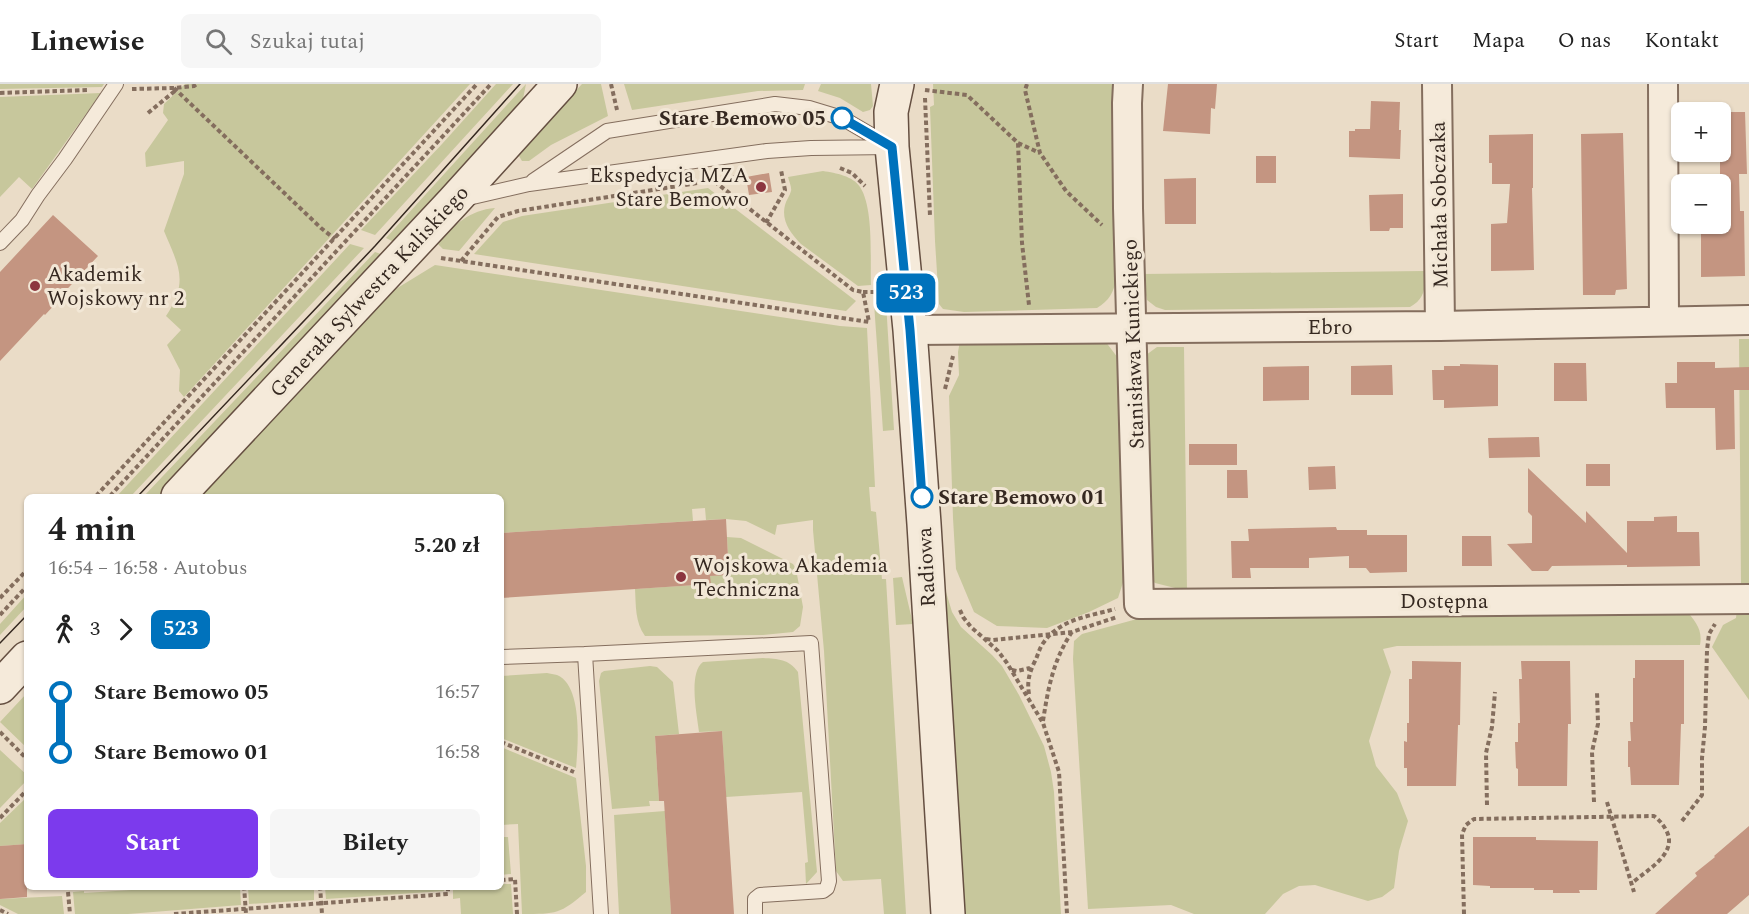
<!DOCTYPE html>
<html lang="pl">
<meta charset="utf-8">
<style>
body{margin:0;font-family:Spectral,serif;background:#f6f6f6;color:#222;height:100vh;display:flex;flex-direction:column;font-size:22px;white-space:nowrap}
*{box-sizing:border-box;margin:0}
p{font-size:20px;color:#767676}
.icon{flex:none;width:33px;height:33px;fill:none;stroke:currentColor;stroke-width:2;stroke-linecap:round;stroke-linejoin:round}
.map{position:relative;flex:1;overflow:hidden}
.sheet{position:absolute;left:24px;top:410px;width:480px;height:396px;display:flex;flex-direction:column;background:#fff;border-radius:9px;box-shadow:0 2px 4px #0004}
.sheet>*{flex:none}
.badge{padding:0 12px;border-radius:9px;font-size:21px;line-height:39px}
.fabs{position:absolute;left:1671px;top:18px;display:grid;gap:12px}
.fabs a{display:grid;place-items:center;width:60px;height:60px;border-radius:9px;background:#fff;box-shadow:0 2px 4px #0004;font-size:30px}
.map>.badge{position:absolute;translate:-50% -50%;box-shadow:0 0 0 3px #fff}
.legs{display:flex;align-items:center;gap:9px;height:66px;padding:0 24px;font-size:20px}
.legs p{margin-inline-start:auto}
.overview{display:flex;align-items:center;justify-content:space-between;height:102px;padding:0 24px}
h1{font-size:33px;font-weight:700;line-height:45px}
.action{display:flex;gap:12px;margin-top:auto;padding:12px 24px}
.action a{flex:1;height:69px;border-radius:9px;background:#7c3aed;color:#fff;font-size:24px;font-weight:700;line-height:69px;text-align:center}
.action a+a{background:#f6f6f6;color:#222}
ul{padding:0 24px;list-style:none}
li{display:flex;align-items:center;gap:21px;height:60px;font-size:22px}
li i{display:grid;place-items:center;width:9px;height:100%;margin:0 8px;background:currentColor}
li i::after{content:'';width:15px;height:15px;margin:-8px;border:4px solid;border-radius:50%;background:#fff}
li p{margin-inline-start:auto}
li:first-child i{background:linear-gradient(#0000 50%,currentColor 0)}
li:last-child i{background:linear-gradient(currentColor 50%,#0000 0)}
header{display:flex;align-items:center;gap:36px;box-sizing:border-box;height:84px;padding:0 30px;background:#fff;border-bottom:2px solid #e0e0e0}
header strong{font-size:28px}
nav{display:flex;gap:33px;margin-inline-start:auto;font-size:21px}
.search{width:420px;height:54px;background:#f6f6f6;display:flex;align-items:center;gap:15px;box-sizing:border-box;padding:0 21px;border-radius:9px;color:#767676;font-size:22px}
.map>svg:first-child{display:block}
</style>
<header>
<strong>Linewise</strong>
<div class="search"><svg class="icon" aria-label="search" viewBox="0 0 24 24"><circle cx="10" cy="10" r="6"/><path d="M15 15l6 6"/></svg>Szukaj tutaj</div>
<nav><a>Start</a><a>Mapa</a><a>O nas</a><a>Kontakt</a></nav>
</header>
<div class="map">
<svg width="1749" height="830" viewBox="0 0 1749 830">
<rect width="100%" height="100%" fill="#eadcc7"/>
<!-- green -->
<path fill="#c7c79c" d="M0,0H104L102,3L0,5Z
M185,0H470L184,313L179,307L180,286L167,261L181,246L166,232C189,197 179,183 164,147L184,90V77L146,83L145,69L168,36L163,29L164,20Z
M496,0H513L375,151L361,146L442,60Z
M526,0L522,20L394,158L386,154Z
M582,0H601L608,32L551,61L529,77H522L519,72L522,66Z
M624,0H805L803,6L758,7L632,26Z
M821,0H871L873,22L870,26L863,28L840,14L818,7Z
M933,0H1117L1116,195C1114,208 1109,217 1097,224L964,228L943,225L939,220L935,157L930,23L934,21Z
M101,9L32,105L19,93L0,113V13Z
M823,87C836,89 853,92 860,103C874,124 870,176 871,201L858,202L801,160C790,149 781,136 785,121C786,116 790,112 791,107C792,104 789,97 788,93Z
M708,104L856,217L846,227L474,170L503,138L522,132Z
M495,124L459,167L443,165L438,160C453,141 470,126 495,124Z
M350,160L364,164L131,412H117Z
M375,168L381,170L158,412H144Z
M435,181L840,242L867,244L875,403H869L871,427L876,428L882,495H886L906,830H884L881,795L843,797L836,787L824,567L813,446V436L777,441L775,451L746,437L726,435L706,436L705,424L692,425L693,437L501,449V412H198L386,211Z
M1424,187C1426,203 1425,215 1410,223L1165,226L1156,223L1147,216L1142,190Z
M874,219H886L894,346L883,347Z
M1102,253L1118,274L1123,307L1127,486L1118,514L1089,528L1047,544L997,542L974,528L956,485L953,434L949,312L959,291L958,268L960,257Z
M1739,255H1749V501H1741Z
M1157,263H1184L1187,507L1155,499L1145,490L1142,274Z
M727,453L741,454L793,480L796,485L803,523L800,542L793,548L763,551L645,552C635,538 636,522 635,505L710,500V492L729,490Z
M902,493L913,540L896,541L893,494Z
M940,508H946L952,528L961,543L992,571L1002,582L1019,611L1044,662L1051,688L1054,708L1061,830H961Z
M27,510V522L0,551V540Z
M1685,525C1695,537 1703,545 1700,561L1397,562L1383,565L1391,588L1369,657L1376,682L1397,709L1408,737L1399,767L1394,804L1382,813L1368,817L1315,801L1299,802L1283,810L1265,830H1194L1171,821L1088,825L1073,575L1074,557L1082,550L1148,532Z
M1737,525H1749V616L1712,563L1723,541L1736,534Z
M763,574C778,575 789,575 798,588L817,788L806,800L805,779L808,778L802,708L726,713L722,647L699,648C697,631 688,589 703,578Z
M650,582L657,583L673,598L679,650L655,652L659,717H649L650,722L612,725L599,597L601,589L604,587Z
M547,589C550,590 554,590 557,591C583,602 578,661 576,684L501,654V592Z
M27,609V664L0,638Z
M501,663L576,694L586,782V808C560,830 557,830 522,830L518,740L501,741Z
M0,666L27,691V696L0,724Z
M27,713V760L0,762V739Z
M665,727L671,830H619L614,731Z
M501,753H508L511,790L501,791Z
M501,800H511L513,830H461L460,814L453,815V804L501,802Z
M178,802L240,803L241,821L128,830H75L73,808L84,807V809L147,805L148,806L178,804Z
M443,802L444,807L326,815L325,803Z
M248,803H314V816L249,820Z
M62,812L64,830H18L0,821V815Z"/>
<!-- building -->
<path fill="#c49581" d="M1168,0H1217L1215,25L1211,24L1210,50L1163,47Z
M1371,17L1400,18L1399,46H1401L1400,75L1349,73V47H1355V45H1370Z
M1720,28H1745L1747,90H1739L1740,127H1744L1745,192L1701,193V140H1720Z
M1623,49L1627,205L1616,206L1615,211H1583L1581,50Z
M1533,50V104H1532L1534,186L1491,187V140L1507,139L1510,100H1492V79H1489V51Z
M1256,72H1276V99H1256Z
M769,89L772,108L749,111L746,93Z
M1196,94V140H1165L1164,95Z
M1403,110V144H1390L1389,147H1370L1369,111Z
M53,131L98,172L57,216L58,217L45,231L44,230L0,277V188Z
M1677,278H1715V284L1749,283V306H1734L1735,365L1716,366L1715,324H1666L1665,299H1677Z
M1554,279H1586L1587,317H1554Z
M1460,280L1498,281V322L1444,324V316H1433L1432,286H1444V282H1460Z
M1392,281L1393,311H1351V282Z
M1309,282V316L1263,317V283Z
M1539,353L1540,373L1489,374L1488,354Z
M1189,360H1237V381H1189Z
M1586,380H1610V402H1586Z
M1335,382L1336,405L1309,406L1308,383Z
M1528,384L1586,439V427L1627,469V437H1654V433L1677,432V448H1699L1700,482L1627,483V481L1552,482L1548,487H1532L1507,460L1532,459V432L1528,428Z
M1227,386H1247L1248,414H1227Z
M726,435L729,491L710,492L711,500L501,514V449Z
M1336,443L1337,446H1367V451H1407V488L1370,489L1366,484H1349V472L1309,474V484H1250L1251,494H1232L1231,457H1249L1248,445Z
M1462,452H1491L1492,482H1462Z
M1635,576H1684V640H1681L1679,701H1631L1630,683H1628V657H1631L1630,638H1633V594H1635Z
M1412,577L1461,578L1460,641H1458L1456,702H1407V684H1404V657L1407,658V639H1409V595H1412Z
M1521,577H1570L1571,640H1568L1567,702H1518V685L1516,684L1515,658H1518V639H1520L1519,595H1522Z
M722,647L734,830H671L664,717H659L655,652Z
M1749,742V811L1727,830H1655L1697,792L1695,789L1715,773L1714,772Z
M1473,753H1536V756L1598,757L1597,806H1579L1580,809H1553V806H1534V804H1490V802L1473,801Z
M27,760V813L0,815V762Z"/>
<g fill="none" stroke-linecap="round" stroke-linejoin="round">
<defs>
<path id="lane" d="M533,97L607,47L775,20L809,24L842,34L890,62
M464,115L529,100L767,67L811,64L892,63
M0,159L22,136L38,111L65,75L116,0
M585,570L601,830
M501,573L585,570L811,559L829,797L827,804L823,807L760,811L755,815V830"/>
<path id="street" d="M1128,0L1127,19L1128,124L1139,520L1749,515
M1437,0L1440,242
M1663,0L1664,237
M910,246L1440,242L1749,236"/>
<path id="secondary" d="M897,0L891,28L892,63L910,246L924,440L948,830
M178,412L453,118L560,0
M0,603L27,574"/>
</defs>
<!-- lane casing -->
<use href="#lane" stroke="#846e5e" stroke-width="16"/>
<!-- street casing -->
<use href="#street" stroke="#846e5e" stroke-width="32"/>
<!-- secondary casing -->
<use href="#secondary" stroke="#654f41" stroke-width="36"/>
<!-- path -->
<path stroke="#846e5e" stroke-width="4" stroke-dasharray="4.5 3" stroke-linecap="butt" d="M611,0L617,26
M1027,0L1025,6L1040,69L1066,107L1102,141
M174,4L321,144L335,155
M132,5L174,4L194,2L197,0
M925,6L967,11L1018,59L1022,159L1029,221
M0,9L89,6
M925,14L930,132
M148,29L176,6
M1018,59L1040,69
M840,84L852,89L865,102
M766,139L785,106L781,86
M441,174L869,238L863,208L853,206L714,97
M461,177L498,133L518,127L736,93
M863,208H877
M945,305L953,272
M96,412L477,0
M110,412L491,0
M0,514L27,486
M960,526L963,533L971,543L998,567L1007,579L1043,639L1059,688L1067,830
M0,531L27,502
M986,555L993,556L1072,548L1117,533
M1012,586L1017,587L1030,584
M1029,610C1027,598 1029,590 1034,579C1038,572 1039,564 1044,558C1060,535 1090,532 1115,525
M1043,637C1048,605 1053,576 1072,548
M0,648L27,675
M501,658L574,688
M1594,718L1592,668L1598,640L1597,608
M1607,718L1634,808
M1487,721L1486,669L1492,643L1495,608
M0,734L27,706
M1682,737L1702,711V674L1705,643L1707,566L1709,550L1715,540
M501,796L515,795L517,830
M244,802L246,830
M320,802L322,830
M68,808L70,830
M0,826L8,830
M174,830L448,810V802
M1464,830L1462,750L1466,741L1474,735L1654,732C1659,736 1663,740 1666,746C1679,769 1647,786 1632,799"/>
<!-- lane -->
<use href="#lane" stroke="#f5eada" stroke-width="14"/>
<!-- street -->
<use href="#street" stroke="#f5eada" stroke-width="28"/>
<!-- secondary -->
<use href="#secondary" stroke="#f5eada" stroke-width="33"/>
<!-- tram -->
<path stroke="#352820" stroke-width="1.5" d="M138,412L375,162L520,0
M0,559L27,531"/>
</g>
<g fill="none" stroke-linecap="round" stroke-linejoin="round">
<defs>
<path id="line-1" d="M842,34L892,63L910,246L922,413"/>
</defs>
<!-- line-1 casing -->
<use href="#line-1" stroke="#fff" stroke-width="14"/>
<!-- line-1 -->
<use href="#line-1" stroke="#0072bc" stroke-width="9"/>
</g>
<!-- markers -->
<g fill="#fff" stroke="#0072bc" stroke-width="3">
<circle cx="842" cy="34" r="10"/>
<circle cx="922" cy="413" r="10"/>
</g>
<g fill="#8c353f" stroke="#f2e7d6" stroke-width="2">
<circle cx="761" cy="103" r="6"/>
<circle cx="35" cy="202" r="6"/>
<circle cx="681" cy="493" r="6"/>
</g>
<g text-anchor="middle" stroke-width="6" stroke-linejoin="round" paint-order="stroke">
<!-- stop labels -->
<g font-size="21" font-weight="bold" fill="#352820" stroke="#f2e7d6" text-anchor="end">
<text x="826" y="41">Stare Bemowo 05</text>
<text x="938" y="420" text-anchor="start">Stare Bemowo 01</text>
</g>
<!-- poi labels -->
<g font-size="21" fill="#352820" stroke="#f2e7d6" text-anchor="start">
<text x="749" y="98" text-anchor="end">Ekspedycja MZA<tspan x="749" dy="24">Stare Bemowo</tspan></text>
<text x="47" y="197">Akademik<tspan x="47" dy="24">Wojskowy nr 2</tspan></text>
<text x="693" y="488">Wojskowa Akademia<tspan x="693" dy="24">Techniczna</tspan></text>
</g>
<!-- street labels -->
<g font-size="21" fill="#352820" stroke="#f2e7d6">
<text transform="translate(1439 121) rotate(-91)" y="7">Michała Sobczaka</text>
<text transform="translate(369 207) rotate(-47)" y="7">Generała Sylwestra Kaliskiego</text>
<text x="1330" y="250">Ebro</text>
<text transform="translate(1133 260) rotate(-92)" y="7">Stanisława Kunickiego</text>
<text transform="translate(926 483) rotate(-93)" y="7">Radiowa</text>
<text x="1444" y="524">Dostępna</text>
</g>
</g>
</svg>
<div class="fabs">
<a>+</a>
<a>−</a>
</div>
<b class="badge" style="left:906px;top:209px;background:#0072bc;color:#fff">523</b>
<section class="sheet">
<div class="overview"><div><h1>4 min</h1><p>16:54 – 16:58 · Autobus</p></div><b>5.20 zł</b></div>
<div class="legs"><svg class="icon" aria-label="walk" viewBox="0 0 24 24"><circle cx="13" cy="4" r="2"/><path d="M13 8l-2 6 4 7M11 14l-3 7M7 12l3-4h3l4 4"/></svg>3<svg class="icon" aria-label="forward" viewBox="0 0 24 24"><path d="M9 5l7 7-7 7"/></svg><b class="badge" style="background:#0072bc;color:#fff">523</b></div>
<ul>
<li><i style="color:#0072bc"></i><b>Stare Bemowo 05</b><p>16:57</p></li>
<li><i style="color:#0072bc"></i><b>Stare Bemowo 01</b><p>16:58</p></li>
</ul>
<div class="action"><a>Start</a><a>Bilety</a></div>
</section>
</div>
